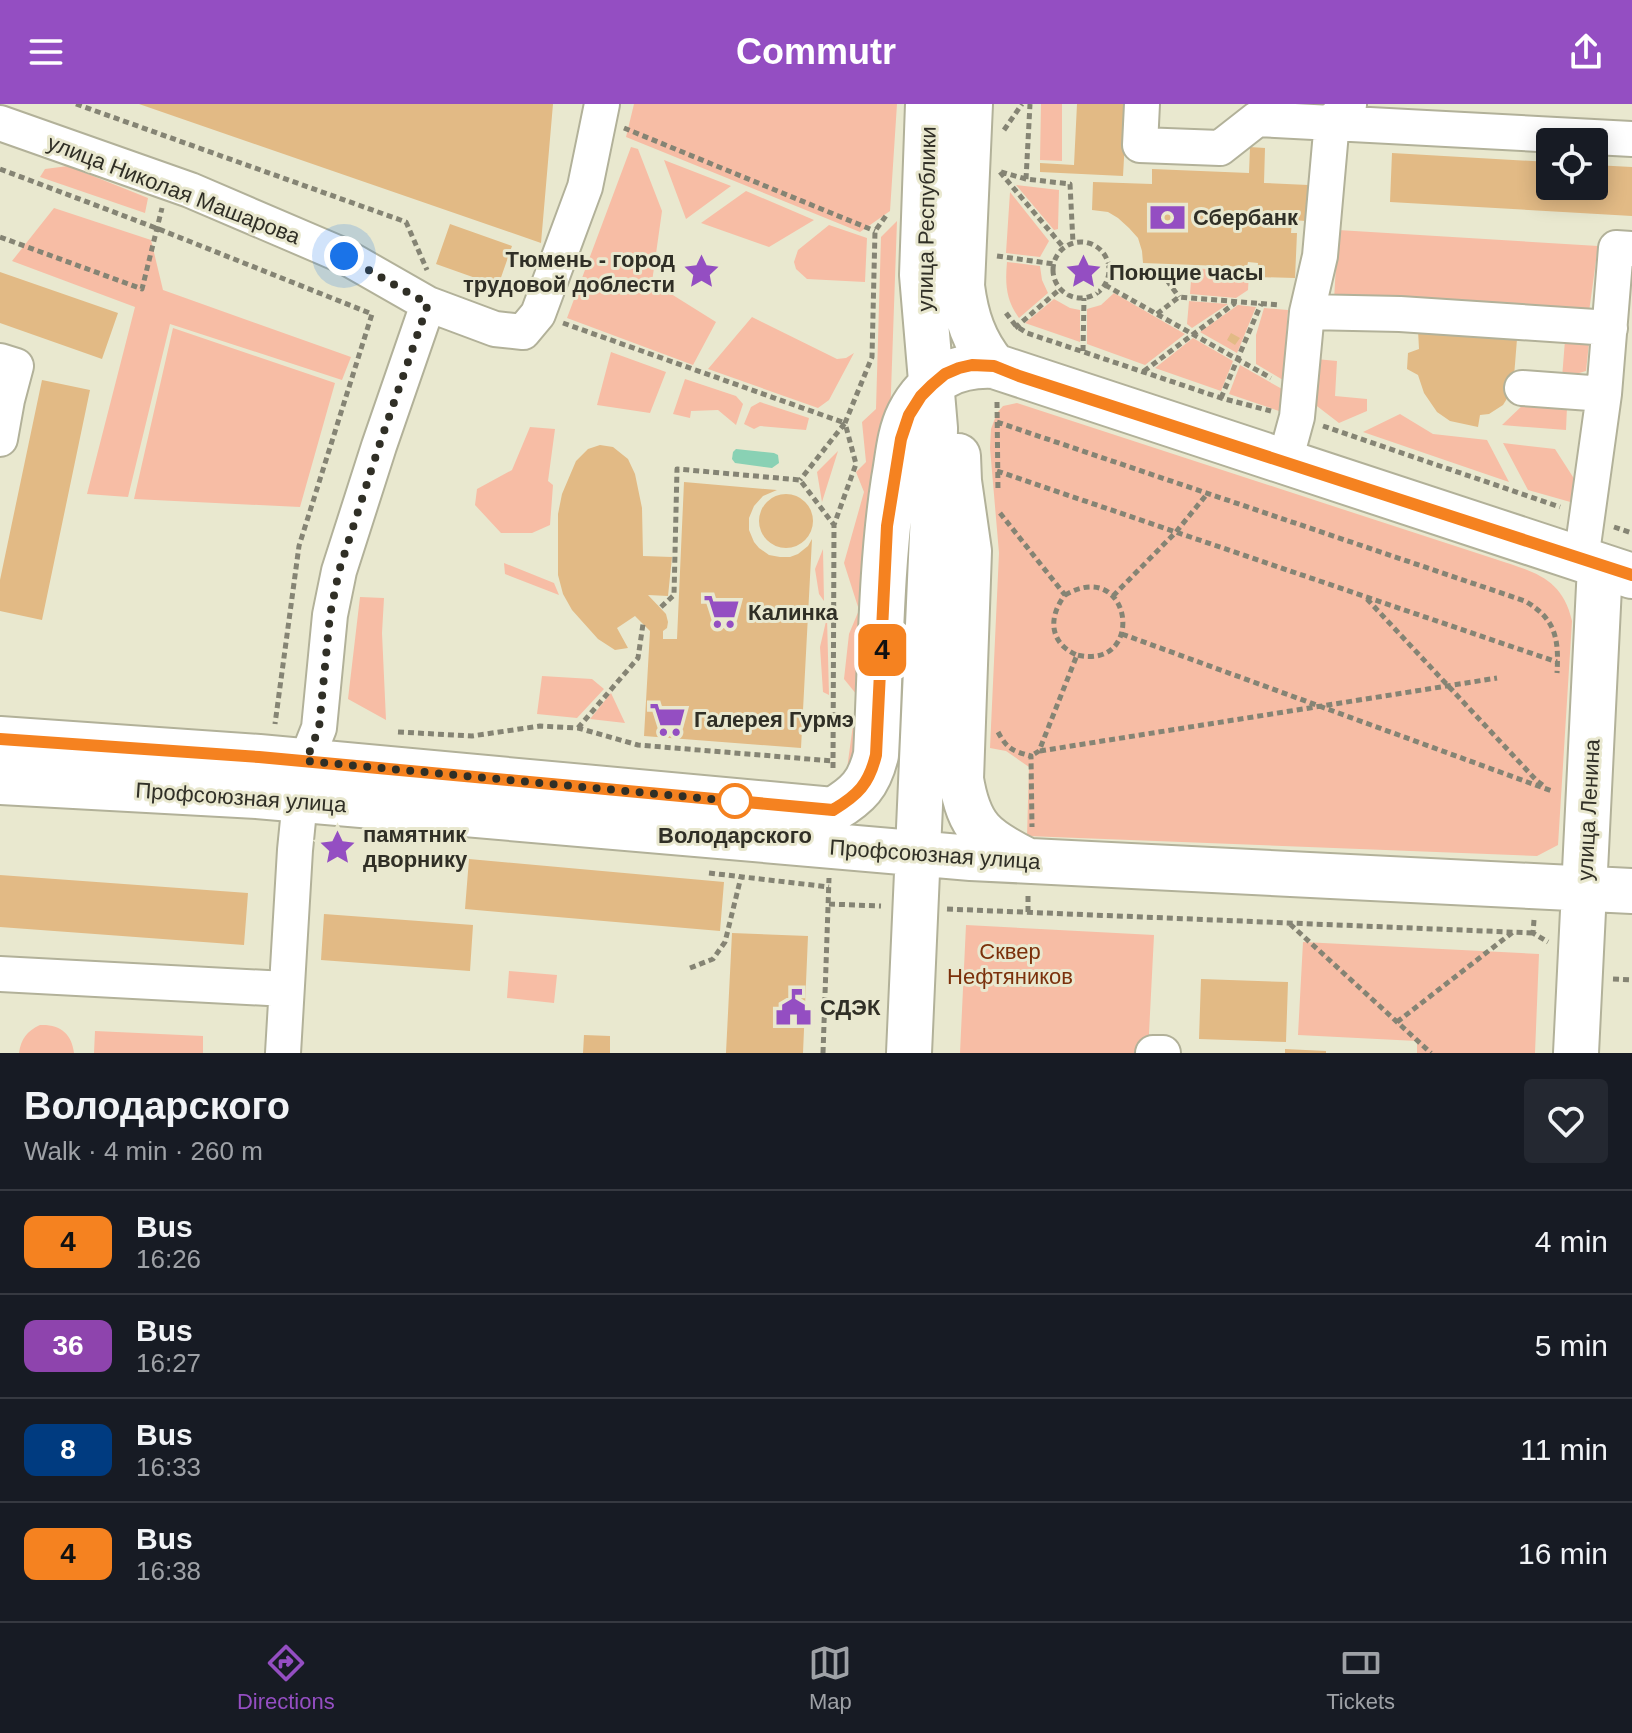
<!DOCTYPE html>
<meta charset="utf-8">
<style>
body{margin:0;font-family:Helvetica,sans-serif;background:#242831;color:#f1f3f6;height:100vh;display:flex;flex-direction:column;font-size:30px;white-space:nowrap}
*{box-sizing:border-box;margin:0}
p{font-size:26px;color:#9ea1a6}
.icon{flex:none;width:44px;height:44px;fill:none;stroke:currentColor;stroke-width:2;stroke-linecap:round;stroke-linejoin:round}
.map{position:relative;height:949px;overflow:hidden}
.sheet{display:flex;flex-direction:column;background:#171b24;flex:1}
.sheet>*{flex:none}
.badge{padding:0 16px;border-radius:12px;font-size:28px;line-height:52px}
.fabs{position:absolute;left:1536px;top:24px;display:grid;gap:16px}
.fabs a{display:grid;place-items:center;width:72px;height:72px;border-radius:8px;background:#171b24;box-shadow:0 4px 20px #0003;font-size:40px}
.you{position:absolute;width:40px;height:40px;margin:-20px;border:6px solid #fff;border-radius:50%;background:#1a73e8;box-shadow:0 0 0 12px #1a73e833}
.map>.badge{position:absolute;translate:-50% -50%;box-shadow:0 0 0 4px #fff}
.round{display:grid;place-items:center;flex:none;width:84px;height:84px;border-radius:8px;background:#242831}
.head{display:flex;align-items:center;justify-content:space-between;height:136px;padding:0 24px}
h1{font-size:38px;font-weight:700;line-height:60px}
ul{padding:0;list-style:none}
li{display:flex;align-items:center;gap:24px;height:104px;padding:0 24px;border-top:2px solid #363941}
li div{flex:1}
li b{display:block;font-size:30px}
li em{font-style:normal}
li .badge{min-width:88px;font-weight:700;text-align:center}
header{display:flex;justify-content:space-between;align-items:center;height:104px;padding:0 24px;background:#944ec2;color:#fff;font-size:36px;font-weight:700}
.tabs{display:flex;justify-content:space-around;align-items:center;height:112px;border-top:2px solid #363941;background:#171b24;font-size:22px;color:#9ea1a6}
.tabs a{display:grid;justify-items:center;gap:4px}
.tabs .active{color:#944ec2}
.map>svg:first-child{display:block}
</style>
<header><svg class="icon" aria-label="menu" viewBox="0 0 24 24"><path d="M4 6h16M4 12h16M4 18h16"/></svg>Commutr<svg class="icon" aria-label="share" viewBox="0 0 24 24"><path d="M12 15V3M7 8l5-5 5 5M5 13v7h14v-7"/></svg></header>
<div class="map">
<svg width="1632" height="949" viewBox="0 0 1632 949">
<rect width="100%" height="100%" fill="#e9e8cf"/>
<!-- green -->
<path fill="#f7bda5" d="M634,0H897L890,107L860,128L626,33Z
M1041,0H1062V57L1040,56Z
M631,43L638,45L662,107L652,178L716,218L693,261L567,214Z
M664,56L731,82L686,115Z
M68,62L148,94L145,109L40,73L45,65Z
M1016,81L1059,86L1058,125L1054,126Z
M746,87L814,116L769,143L701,119Z
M1010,88L1049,137L1040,153L1006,149Z
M54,104L151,136L163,186L351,253L342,276L170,220L128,393L87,390L135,203L12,157Z
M897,117L890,316L856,654L847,665L857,591L844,575L849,530L859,506L844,459L864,388L856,368L866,358L862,318L876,305L881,133Z
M829,121L867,134L865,178L807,175L796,165L794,158L798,146Z
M1338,126L1598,142L1589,208L1334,196Z
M1007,158L1040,162L1042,176L1048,189L1019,214C1006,196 1005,180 1007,158Z
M1192,164L1249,168L1248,186L1236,194L1190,190Z
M1114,189L1185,230L1145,261L1087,240V205L1101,201Z
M1054,195L1070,204L1080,206V238L1025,219Z
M1189,197L1228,200L1192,224L1187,220Z
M1238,201L1256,203L1237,249L1200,228Z
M1264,204L1288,206L1283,276L1256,260V231Z
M752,213L837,255L846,254L854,249L829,296L818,304L708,265Z
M173,224L335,279L300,403L134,395Z
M1193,234L1233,257L1221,287L1155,264Z
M1565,236L1589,239L1586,267L1562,274Z
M611,248L666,268L650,309L597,301Z
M1316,255L1337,257L1335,292L1367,295V307L1339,319L1313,299Z
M1240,261L1282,285L1279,307L1229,290Z
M685,275L736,292L743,300L736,321L718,306L691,307L690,314L673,310Z
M760,298L809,314L806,326L760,322L754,325L744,320L751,303Z
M1017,299L1495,455C1533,468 1562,473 1572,517L1558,741L1537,752L1027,732L1029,663L1006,647L990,644L999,449L990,344L991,325L997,309L1003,302Z
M1524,300L1567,303L1566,326L1502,321Z
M1400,310L1433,330L1487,336L1509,378L1363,328Z
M530,323L555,325L548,377L553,381L550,421L532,429H501L475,401L477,385L512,366Z
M1503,339L1555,345L1582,387L1581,401L1528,386Z
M838,347L822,398L817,368Z
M823,445L824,497L819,490L815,465Z
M504,459L554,479L559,491L505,470Z
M360,493L384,494L382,529L386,616L348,595Z
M827,513L829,591L823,588L820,543Z
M542,572L592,575L604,585L577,614L537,610Z
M611,589L625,619L590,615Z
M966,821L1154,831L1148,949H960Z
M1303,838L1539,850L1535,949H1417V937L1298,931Z
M509,867L557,871L554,899L507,894Z
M40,921C60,920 72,930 74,949H19C21,935 27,927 40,921Z
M95,927L203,932V949H94Z"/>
<!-- water -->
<path fill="#89d1b4" d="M736,345L774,349L778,351L779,359L772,364L735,359L732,355L733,348Z"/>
<!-- building -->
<path fill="#e2ba85" d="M139,0H553L541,139Z
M1077,0H1127L1123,72L1040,68V59L1074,61Z
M1250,43L1265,44L1264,79L1308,81L1306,117L1292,116L1291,129H1297L1295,174L1257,173L1258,159L1248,158L1247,163L1143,159L1142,147L1138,134L1129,124L1118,114L1108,108L1092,106L1093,78L1152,80V65L1249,69Z
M1392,49L1550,58V82H1594V61L1632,63V112L1390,98Z
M450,120L512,142L498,182L436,160Z
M0,168L118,209L102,255L0,219Z
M1418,226L1517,235L1513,285L1503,301L1489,310L1480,311L1478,323L1450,317L1437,308L1424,289L1418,271L1407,265L1408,249L1419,245Z
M1231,229L1240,234L1235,241L1227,236Z
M42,276L90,286L42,516L0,507V476Z
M600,341L613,343L628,355L635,370L642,404L643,452L672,453L668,492L648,491L666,510L668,518L667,524L663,527V535H677L684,378L777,386L763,392L754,402L749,414V426L754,438L759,444L769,451L780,453H790L798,450L808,442L812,435L801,644L644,632L650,527L635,512L617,524L628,544L615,546L598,535L572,506L563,490L558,471V410L562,390L576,357L588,345Z
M759 417a27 27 0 1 1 54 0a27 27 0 1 1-54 0Z
M469,755L724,778L720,827L465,805Z
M0,771L248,789L244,841L0,823Z
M324,810L473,821L470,867L321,856Z
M732,829L808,832L803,949H726Z
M1201,875L1288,878L1286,938L1199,935Z
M584,931L610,932V949H583Z
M1285,945L1326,947V949H1285Z"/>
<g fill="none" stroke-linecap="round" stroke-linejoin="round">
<defs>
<path id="minor" d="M1142,0L1140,41L1220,44L1257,15L1632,35
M0,19L190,86L344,152L428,200L495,225L523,228L538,210L585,83L602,0
M1307,208L1400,210L1610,224
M0,257L16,262L7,296L0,335
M1522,284L1604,290
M1285,357L1297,313L1307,208L1320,152L1332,17L1349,1
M1581,456L1604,290L1616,144L1632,145
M306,657L319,624L330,511L339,467L379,342L428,200
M0,870L286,885
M283,949L295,746L300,696
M1153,949H1163"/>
<path id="major" d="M970,0L962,182C966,213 974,238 994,262
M958,352L959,377L969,447L961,675C969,724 984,735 1026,756
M0,635L259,653L833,706C858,691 869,680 876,651C881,559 880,466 894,375C898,354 899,330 909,310C927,275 956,260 994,262L1632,472
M0,678L257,692L971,754L1632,787
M909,949L934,386L935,324L922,171L928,0
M1576,949L1600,462"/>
</defs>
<!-- minor casing -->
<use href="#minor" stroke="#b2b199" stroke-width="38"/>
<!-- major casing -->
<use href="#major" stroke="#b2b199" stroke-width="48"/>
<!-- path -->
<path stroke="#858474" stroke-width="5" stroke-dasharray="6 4" stroke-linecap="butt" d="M76,0L406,118L427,166
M624,24L875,127
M1004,26L1022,0
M0,65L156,124L372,210L299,442L275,620
M1000,68L1064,144
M1001,68L1026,75L1070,80L1073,139
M1026,75L1030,0
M0,133L142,185L162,104
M1053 166a28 28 0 1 1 56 0a28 28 0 1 1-56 0Z
M997,152L1054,160
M1109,171L1164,172L1179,193
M1105,181L1271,274
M1006,209L1016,222L1027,229L1221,294L1271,307
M1157,210L1179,193L1279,201
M563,219L845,319L800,376
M1015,224L1060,185
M1083,247L1084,194
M1144,267L1235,199
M1221,294L1261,200
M997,298L998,388
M997,318L1525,497C1556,515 1559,535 1557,569
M1323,322L1560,403
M997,367L1557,558
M1000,409L1065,491C1048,513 1049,539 1077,551L1039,647L1031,652
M1614,423L1632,429
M1065,491C1132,452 1147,567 1077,551
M1113,492L1176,428L1207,390
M1367,495L1537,677L1544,682
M661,503L674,491L677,365L800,376L834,421
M1122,530L1552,687
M578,624L638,554L643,520
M398,628L472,632L540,622L578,624L638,641L833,657
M998,628C1007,645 1013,647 1031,652L1032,723
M1040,647L1497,574
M833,664L834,421L856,360L845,319L872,253L875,127L888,109
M709,769L829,783
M829,800L881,802
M947,805L1533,829
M1028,808V789
M1534,816L1533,829L1548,838
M1290,820L1431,949
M690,864L713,855L725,838L741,773
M1613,875L1632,876
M1397,918L1513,828
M823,949L829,774"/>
<!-- minor -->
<use href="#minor" stroke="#fff" stroke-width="34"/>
<!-- major -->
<use href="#major" stroke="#fff" stroke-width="44"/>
</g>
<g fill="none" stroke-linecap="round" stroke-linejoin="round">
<defs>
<path id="line" d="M0,635L259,653L833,706C858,691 869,680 876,651L887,422L901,335L909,311L921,292L932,281L945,270L959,264L972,261L994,262L1019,272L1632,471"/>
</defs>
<!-- line casing -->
<use href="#line" stroke="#fff" stroke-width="18"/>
<!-- line -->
<use href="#line" stroke="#f58220" stroke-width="12"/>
<!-- walk -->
<path stroke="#302f26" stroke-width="8" stroke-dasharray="0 14.4" d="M344,152L428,200L379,342L339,467L330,511L319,624L306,657L743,698L735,697"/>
</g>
<!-- icons -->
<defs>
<symbol id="bank-bare" viewBox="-9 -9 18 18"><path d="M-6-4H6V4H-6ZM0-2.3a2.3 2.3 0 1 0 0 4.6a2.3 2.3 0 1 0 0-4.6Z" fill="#944ec2" stroke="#e9e8cf" stroke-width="2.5" paint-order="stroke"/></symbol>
<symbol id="sight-bare" viewBox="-9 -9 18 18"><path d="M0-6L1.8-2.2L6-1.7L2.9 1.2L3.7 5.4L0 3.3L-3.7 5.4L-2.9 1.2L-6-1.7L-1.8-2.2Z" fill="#944ec2" stroke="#e9e8cf" stroke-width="2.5" paint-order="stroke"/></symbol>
<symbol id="supermarket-bare" viewBox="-9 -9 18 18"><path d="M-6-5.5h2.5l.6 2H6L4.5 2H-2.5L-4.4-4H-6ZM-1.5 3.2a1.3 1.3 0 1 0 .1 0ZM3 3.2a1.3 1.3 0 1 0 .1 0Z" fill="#944ec2" stroke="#e9e8cf" stroke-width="2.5" paint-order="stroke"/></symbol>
<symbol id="civic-bare" viewBox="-9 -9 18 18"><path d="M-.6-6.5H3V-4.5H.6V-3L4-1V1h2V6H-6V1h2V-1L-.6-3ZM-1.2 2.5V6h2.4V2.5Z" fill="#944ec2" stroke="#e9e8cf" stroke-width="2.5" paint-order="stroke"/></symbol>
</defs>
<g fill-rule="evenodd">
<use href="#bank-bare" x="1142" y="88" width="51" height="51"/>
<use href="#sight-bare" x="676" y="142" width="51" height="51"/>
<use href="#sight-bare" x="1058" y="142" width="51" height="51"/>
<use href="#supermarket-bare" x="696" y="482" width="51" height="51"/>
<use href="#supermarket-bare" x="642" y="590" width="51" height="51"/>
<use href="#sight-bare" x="312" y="718" width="51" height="51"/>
<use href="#civic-bare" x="768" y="878" width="51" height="51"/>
</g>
<!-- markers -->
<circle fill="#fff" stroke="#f58220" stroke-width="4" cx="735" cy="697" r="16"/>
<g text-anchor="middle" stroke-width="6" stroke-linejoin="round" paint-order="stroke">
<!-- street labels -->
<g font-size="22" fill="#302f26" stroke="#e9e8cf">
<text transform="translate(174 85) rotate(21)" y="8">улица Николая Машарова</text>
<text transform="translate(926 115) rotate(-89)" y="8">улица Республики</text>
<text transform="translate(241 693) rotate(4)" y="8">Профсоюзная улица</text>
<text transform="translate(1588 706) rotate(-87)" y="8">улица Ленина</text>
<text transform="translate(935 750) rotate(4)" y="8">Профсоюзная улица</text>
</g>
<!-- poi labels -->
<g font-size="22" font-weight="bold" fill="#302f26" stroke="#e9e8cf" text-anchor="start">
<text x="1193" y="121">Сбербанк</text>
<text x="675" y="163" text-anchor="end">Тюмень - город<tspan x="675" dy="25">трудовой доблести</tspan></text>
<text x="1109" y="176">Поющие часы</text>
<text x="748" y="516">Калинка</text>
<text x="694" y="623">Галерея Гурмэ</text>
<text x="363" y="738">памятник<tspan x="363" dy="25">дворнику</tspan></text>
<text x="820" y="911">СДЭК</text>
</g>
<!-- stop labels -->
<g font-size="22" font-weight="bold" fill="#302f26" stroke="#e9e8cf">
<text x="735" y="739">Володарского</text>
</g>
<!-- park labels -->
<g font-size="22" fill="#7b300b" stroke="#e9e8cf">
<text x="1010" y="855">Сквер<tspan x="1010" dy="25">Нефтяников</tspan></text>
</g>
</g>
</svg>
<div class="fabs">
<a><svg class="icon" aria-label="locate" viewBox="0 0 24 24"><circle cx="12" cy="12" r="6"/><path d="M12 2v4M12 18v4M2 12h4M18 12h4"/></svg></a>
</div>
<div class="you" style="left:344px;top:152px"></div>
<b class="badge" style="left:882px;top:546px;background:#f58220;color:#111">4</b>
</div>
<section class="sheet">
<div class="head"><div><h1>Володарского</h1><p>Walk · 4 min · 260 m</p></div><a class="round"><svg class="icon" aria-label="heart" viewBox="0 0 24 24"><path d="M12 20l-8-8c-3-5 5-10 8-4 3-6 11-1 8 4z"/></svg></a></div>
<ul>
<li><span class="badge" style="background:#f58220;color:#111">4</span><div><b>Bus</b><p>16:26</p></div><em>4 min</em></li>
<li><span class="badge" style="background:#8e44ad;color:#fff">36</span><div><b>Bus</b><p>16:27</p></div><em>5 min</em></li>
<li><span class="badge" style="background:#003b80;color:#fff">8</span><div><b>Bus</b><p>16:33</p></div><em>11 min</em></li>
<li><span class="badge" style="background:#f58220;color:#111">4</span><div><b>Bus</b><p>16:38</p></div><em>16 min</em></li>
</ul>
</section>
<nav class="tabs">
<a class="active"><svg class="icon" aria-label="directions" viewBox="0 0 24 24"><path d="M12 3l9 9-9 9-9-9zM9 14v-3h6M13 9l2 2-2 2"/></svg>Directions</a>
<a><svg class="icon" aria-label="map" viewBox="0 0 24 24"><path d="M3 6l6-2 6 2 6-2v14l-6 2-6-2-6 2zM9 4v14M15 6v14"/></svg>Map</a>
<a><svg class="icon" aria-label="tickets" viewBox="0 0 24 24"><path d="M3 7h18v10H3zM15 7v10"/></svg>Tickets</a>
</nav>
